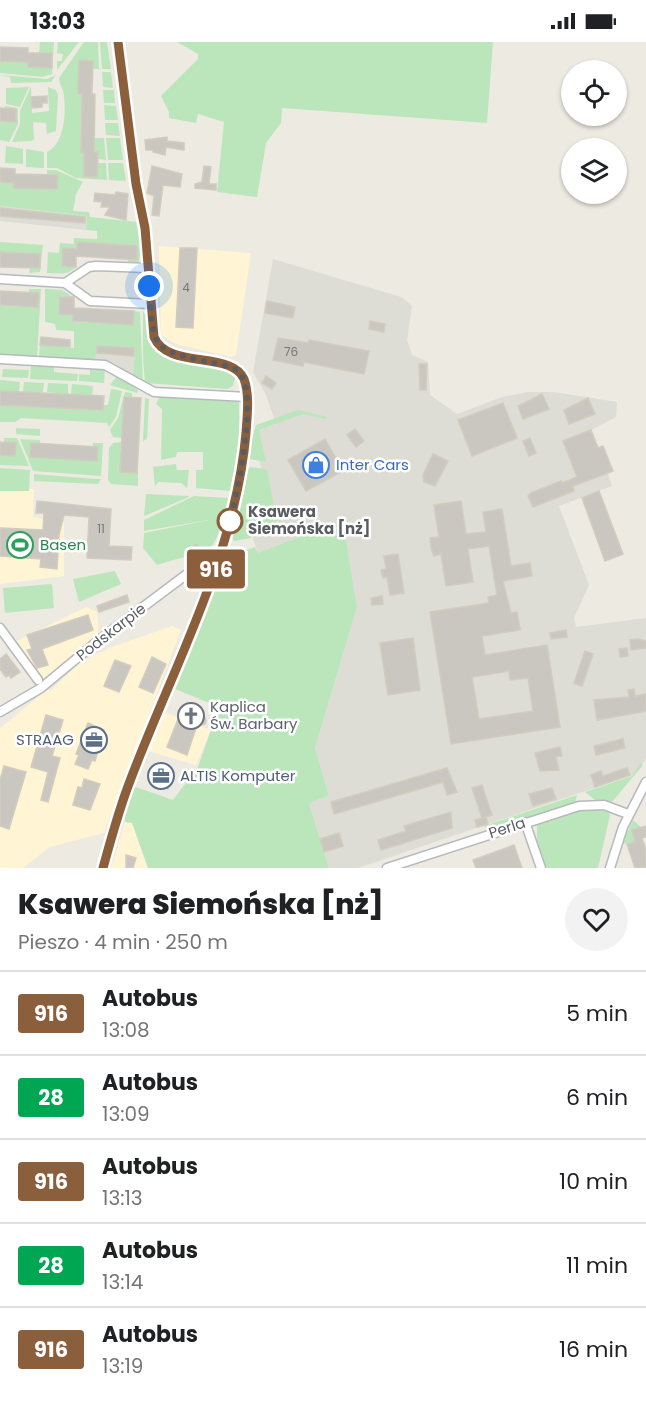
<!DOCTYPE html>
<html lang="pl">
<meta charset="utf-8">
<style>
body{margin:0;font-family:Poppins,sans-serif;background:#f2f2f2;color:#202124;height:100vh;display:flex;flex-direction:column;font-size:22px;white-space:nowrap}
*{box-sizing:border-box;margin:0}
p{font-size:20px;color:#757577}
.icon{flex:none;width:33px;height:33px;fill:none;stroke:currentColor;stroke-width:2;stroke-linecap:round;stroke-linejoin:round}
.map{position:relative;height:826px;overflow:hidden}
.details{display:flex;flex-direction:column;background:#fff;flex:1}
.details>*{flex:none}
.badge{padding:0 12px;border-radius:4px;font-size:21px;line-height:39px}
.buttons{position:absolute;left:561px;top:18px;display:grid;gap:12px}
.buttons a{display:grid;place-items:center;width:66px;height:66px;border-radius:50%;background:#fff;box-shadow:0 2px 4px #0004;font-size:30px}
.you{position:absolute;width:30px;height:30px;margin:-15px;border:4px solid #fff;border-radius:50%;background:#1a73e8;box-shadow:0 0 0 9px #1a73e833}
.map>.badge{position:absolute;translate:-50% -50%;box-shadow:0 0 0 3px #fff}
.round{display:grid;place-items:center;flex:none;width:63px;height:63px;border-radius:32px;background:#f2f2f2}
.headline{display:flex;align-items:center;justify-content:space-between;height:102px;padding:0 18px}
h1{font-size:28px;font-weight:800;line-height:45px}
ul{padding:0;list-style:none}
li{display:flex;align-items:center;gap:18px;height:84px;padding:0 18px;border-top:2px solid #e0e0e0}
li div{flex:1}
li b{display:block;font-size:22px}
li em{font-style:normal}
li .badge{min-width:66px;font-weight:700;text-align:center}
.status{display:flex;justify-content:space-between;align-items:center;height:42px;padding:0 30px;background:#fff;direction:ltr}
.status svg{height:16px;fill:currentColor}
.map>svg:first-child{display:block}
</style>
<div class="status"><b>13:03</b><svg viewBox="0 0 49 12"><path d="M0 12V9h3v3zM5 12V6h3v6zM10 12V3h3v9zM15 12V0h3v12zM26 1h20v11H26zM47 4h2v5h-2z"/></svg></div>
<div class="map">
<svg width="646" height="826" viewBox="0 0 646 826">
<rect width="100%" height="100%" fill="#edeae1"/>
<!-- commercial -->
<path fill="#fff5d4" d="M159,204L251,211L236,313L231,315L176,302L161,293Z
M0,444L34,447L33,475L64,480V534L0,542Z
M86,565L97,570L99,594L44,637L17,599Z
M172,584L181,588L104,791L50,805L23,826H0V686L48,647L50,649L79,621L109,606Z
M164,670L211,688L196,723L148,709Z
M125,780L132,781L148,826H111Z"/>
<!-- industrial -->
<path fill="#dddcd5" d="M0,164L87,174L86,188L0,179Z
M273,217L401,255L412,264L407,298L412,313L428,320L430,353L457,372L502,355L528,350H554L617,360L616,375L591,388L598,406L603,404L613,429L608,431L612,444L559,464L589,543L574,576L576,585L646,576V717L633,733L358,826H329L309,761L329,754L315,706L357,565L343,479L258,511L251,491L277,479L259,419V388L276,382L266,353L253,330Z
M96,304L135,306L133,334L114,321L95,318Z"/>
<!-- green -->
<path fill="#bbe6bb" d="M40,0H54L52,32L42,35L0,31V19L28,20V25L52,26V12L39,11Z
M58,0H79L57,28V19H62L63,12L57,11Z
M84,0H98L99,27H93V19H79L78,52H82L81,110H84L85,134L97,135L98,121H106L107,138L76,136L57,126H47V110C65,102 67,67 63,49C62,44 59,42 59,36Z
M100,0H107L111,27H102Z
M177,0H493L487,81L282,66L281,81L266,101L257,155L217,150L224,80L198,72L196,81L169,76V70L161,54L198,17V12Z
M102,30H111L113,46L103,45Z
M0,33L47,37L56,33L51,40L11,41L10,35Z
M31,44L32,71L49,69L48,45L56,48L58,53L56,89L47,92L46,81L33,80L34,97L32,99L12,100L20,82V69Z
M29,45L20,65L6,62V46Z
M103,48H114L115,61H104Z
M104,63L116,64L118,78H105Z
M5,64L18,66V82L9,100L0,98V80H16V67L5,66Z
M105,81H118L120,94L106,93Z
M94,96H104L106,118L98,117V110H94Z
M106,96H120L123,118H108Z
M6,104L23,107V122L5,121Z
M26,107L44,110V126L26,125Z
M108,121H123L126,139L109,138Z
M47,128H56L83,140L76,152L73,169L89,170L90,175L136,180L141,204L139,220H128V217H137V204L77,200V207H63L62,224L76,225C68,234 58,231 47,231L48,210L59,211L60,201L74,202V196L97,197V189L86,188L87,174L0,164V141H14L15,146L57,147L58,133L47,132Z
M0,200L43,203L40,230L29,231L30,226H40V212L0,210Z
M29,247H41L37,315L0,313V264L38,265V251L29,250Z
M45,247L62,248L70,253L71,255L60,254L59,272L73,273V280L133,283L134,269L140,270L143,341L133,334L135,306L97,304L95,318L39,315L40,303L74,306V289L56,288L55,282L45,280Z
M143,269C150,279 144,294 152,305C171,328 218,315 235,336L233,344L227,347L145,341L143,316Z
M31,323L54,324V330L78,332L77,339L30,337Z
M90,326L105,328L104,341L79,339V332L90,333Z
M3,327L29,328L28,336L2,335Z
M117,334L138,348L137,351L110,343Z
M0,338L20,340L19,350L0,349Z
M24,340L44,341L43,350H23Z
M48,341L68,342V352L47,350Z
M72,342L93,344L92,353L71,352Z
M111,347L122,349L116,375L109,385L107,381L21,376L15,380H0V363L103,368L104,363H108Z
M125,350L132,351V355H124L122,396L113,395L110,388L118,376Z
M164,354L239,360V400L230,449L196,446V428H203V410H177L176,415L161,418L162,367L156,362L159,356Z
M145,356L149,357L147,397L143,399Z
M298,368L327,375L326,377L303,372L259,388L266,420L250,417L248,412L256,383Z
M16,386L40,387V394L16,392Z
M4,396H17L29,424L0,423V413L16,401L4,400Z
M20,397L40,398V401H31L97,419L98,405L93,404V401H103L101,434L33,429Z
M121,400L120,430L138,431V444L111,442L108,438L109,406L113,401Z
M176,422L177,428H189L187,446L181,441L158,440L155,445L153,425Z
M250,425L267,427L277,480L251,491L252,496L234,499L231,494L245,430Z
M0,426L30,428L29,449H0Z
M34,432L96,437H101L98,442L34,439Z
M146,452L189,454V455L144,474Z
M194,454L228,456C212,521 216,504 157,523L143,506L144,491L214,477L144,489V478Z
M343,479L357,565L315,706L329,754L309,761L329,826H148L132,781L125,780L124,771L133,744L173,758L198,725L219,665L173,646L226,515L255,505L258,511L313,490L315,486Z
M115,529L121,542L79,560L73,537Z
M52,542L54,566L5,571L3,546Z
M641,721L643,723L612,760L595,758L585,750L632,734Z
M577,753L575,761L493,786H486L484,784Z
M600,767L608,769L610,773L598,826H546L537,799V783L577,769Z
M633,778L641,785L632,788L635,800L622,802Z"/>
<!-- building -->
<path fill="#cac7c0" stroke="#d2ccbf" stroke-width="1.5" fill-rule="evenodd" d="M0,5L28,6V11H52V26L28,25V20L0,19Z
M79,18L93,19L92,52H95L94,110H98L97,135L84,134V110H81L82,52H78Z
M47,54V61H42V65L32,66L31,55Z
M0,66L16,67V80L0,79Z
M167,95V99L184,101V108L166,105L165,113L153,110V108H146L145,98Z
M152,124L182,132L180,145L163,143L159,174L152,173L154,154L147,151Z
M204,124L211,125L209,142H216V148L195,146V142L202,140Z
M0,126L15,127V132L58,133L57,147L14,146V141L0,140Z
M116,150L128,152L126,178L105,173L110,165H101L102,160L94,159L95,151L115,153Z
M0,166L85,175V181L0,174Z
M77,200L137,204V218L76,214V225L62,224L63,206L77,207Z
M180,206H197L193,286L176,285Z
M0,210L40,212V226L0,225Z
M0,249L39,251L38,265L0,263Z
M60,255H74V266L134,269L133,283L73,279V273L59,272Z
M267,259L295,265L293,276L265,271Z
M370,279L385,282L384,290L369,287Z
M41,295L70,298V305L40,303Z
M278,296L308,301L309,298L369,309L364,332L304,320L303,324L273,318Z
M97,304L134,306V314L97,311Z
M419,322H427L426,348H420Z
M266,334L276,341L272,347L262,341Z
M0,349L104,354L103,368L0,363Z
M542,352L549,367L523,377L518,364Z
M124,355L141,356L137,431L120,430Z
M588,356L595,372L569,382L564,368Z
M503,361L517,396L472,414L458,378Z
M355,387L364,399L356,405L347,393Z
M591,388L598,406L603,404L613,429L573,444L574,449L533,465L528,454L531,451L561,439L562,441L577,435L563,399Z
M530,396L536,411L529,414L523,399Z
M325,397L343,429L306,449L288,418Z
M0,400L16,401L15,414L0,413Z
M31,401L98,405L97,419L30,415Z
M433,412L448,419L435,444L424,440L423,433Z
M599,449L623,512L605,519L582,456Z
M37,459L111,467L109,504L132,505L131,518L87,516L89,475L64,473L59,493L57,527L40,525L41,517L0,514V486L43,488L44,471H36Z
M461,459L466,492L486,490L483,470L502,467L511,524L530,521L532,534L503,539L511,571L517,570L520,588L482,594L485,613L547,603L560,685L451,702L430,570L489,561L488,555L497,553L489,504L468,507L473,540L446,544L441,512L434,514L431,506L430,496L439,495L434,463ZM509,629L510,638L528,636L533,669L479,677L472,635Z
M196,502L201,508L192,515L188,509Z
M398,512L404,551L390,553L387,535L383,536L381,528L386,527L384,514Z
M127,553L129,560L99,570L97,564Z
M382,554L383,562L372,563L371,556Z
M88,573L93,588L42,607L48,623L37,626L27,608L32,607L27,593Z
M566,588L567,595L551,597L550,591Z
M413,596L420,648L388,653L380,601Z
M638,597L646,599V606L631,608L630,598Z
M627,606L628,614L620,615L619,607Z
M585,609L593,612L582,644L574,641Z
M6,612L20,630L11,636L8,633L6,635L0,627V617Z
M152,615L166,622L153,651L139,645Z
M115,618L131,624L119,650L104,644Z
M634,647L635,654L646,652V669L597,678L594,658L629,655L628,648Z
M183,665L200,669L199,671L204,673L206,679L205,682L197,683L187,713L167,705Z
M46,673L63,678L52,714L60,716L48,760L41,758L48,730L31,725Z
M88,681L104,688L95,719L92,718L88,727L75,722L79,713L76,712Z
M623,697L625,706L596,713L594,704Z
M560,705L562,714L556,715L559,728L540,729L535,711Z
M4,724L26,730L9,787L0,784V738Z
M447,726L457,750L447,753L443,740L334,772L331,760Z
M627,726L630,733L595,745L591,733L601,729L603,734Z
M158,728L173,734L168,747L153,741Z
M84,737L100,742L90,768L73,763L78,745L82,746Z
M482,743L492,773L482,776L472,746Z
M552,746L556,757L533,764L529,752Z
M451,770L452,786L381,808L378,798L406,789L404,784Z
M486,775L488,782L477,785L475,778Z
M646,784V795L642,796L646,808V826H635L627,802L635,800L632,788Z
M339,791L343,804L324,810L320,797Z
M514,803L522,826H476L473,818Z
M126,813L136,816L133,826H126Z"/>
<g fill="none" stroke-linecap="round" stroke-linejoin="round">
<defs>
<path id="minor" d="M0,237L65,241L90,259L150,262
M65,241L89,225L96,224L148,226
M0,317L105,323L154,350L247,355
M0,586L38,638
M0,670L41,646L99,598L215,511L222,510
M525,780L541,826
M103,826C115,787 126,748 141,710C183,606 236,504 246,391C247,375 250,353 244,337C231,308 168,328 154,295L145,186L136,142L118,0
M387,826L579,764L604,763L628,772
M610,826L623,785L646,740"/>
</defs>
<!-- minor casing -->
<use href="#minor" stroke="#b6b9be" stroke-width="11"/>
<!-- minor -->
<use href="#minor" stroke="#fff" stroke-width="8"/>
</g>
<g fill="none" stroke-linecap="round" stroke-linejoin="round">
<defs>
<path id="line" d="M103,826C111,797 119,767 130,739C173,625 235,515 246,391C247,375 250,353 244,337C231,308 168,328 154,295L145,186L136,142L118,0"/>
</defs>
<!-- line casing -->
<use href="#line" stroke="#fff" stroke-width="14"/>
<!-- line -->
<use href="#line" stroke="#8b5e3c" stroke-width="9"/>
<!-- walk -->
<path stroke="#595d62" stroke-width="6" stroke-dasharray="0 10.8" d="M149,244C154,308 149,307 213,321C221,323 233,324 239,330C260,351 236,456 229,483L230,479"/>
</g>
<!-- icons -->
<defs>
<symbol id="shop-ring" viewBox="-11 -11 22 22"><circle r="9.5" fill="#fff" stroke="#3f7fe0" stroke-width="1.5"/><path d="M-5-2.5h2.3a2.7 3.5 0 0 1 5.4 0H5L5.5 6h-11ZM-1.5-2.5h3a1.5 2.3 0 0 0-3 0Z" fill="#3f7fe0"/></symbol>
<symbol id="stadium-ring" viewBox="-11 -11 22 22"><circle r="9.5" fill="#fff" stroke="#2e9e5b" stroke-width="1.5"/><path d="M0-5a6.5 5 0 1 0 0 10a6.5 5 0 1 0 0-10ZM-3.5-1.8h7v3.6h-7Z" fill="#2e9e5b"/></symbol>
<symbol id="church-ring" viewBox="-11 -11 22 22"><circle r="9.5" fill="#fff" stroke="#6b7280" stroke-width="1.5"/><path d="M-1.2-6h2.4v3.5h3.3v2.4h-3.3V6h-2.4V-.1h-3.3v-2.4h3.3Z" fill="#6b7280"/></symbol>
<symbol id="office-ring" viewBox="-11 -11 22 22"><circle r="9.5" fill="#fff" stroke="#5c6f8a" stroke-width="1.5"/><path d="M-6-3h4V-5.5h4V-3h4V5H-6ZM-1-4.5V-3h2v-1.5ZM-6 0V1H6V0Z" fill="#5c6f8a"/></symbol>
</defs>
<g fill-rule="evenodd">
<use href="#shop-ring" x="301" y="408" width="30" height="30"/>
<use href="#stadium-ring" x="5" y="488" width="30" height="30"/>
<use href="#church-ring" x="176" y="659" width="30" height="30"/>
<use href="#office-ring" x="79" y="683" width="30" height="30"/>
<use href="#office-ring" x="146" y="719" width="30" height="30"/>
</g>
<!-- markers -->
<circle fill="#fff" stroke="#8b5e3c" stroke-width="3" cx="230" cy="479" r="12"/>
<g text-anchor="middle" stroke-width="5" stroke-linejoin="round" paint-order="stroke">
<!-- number labels -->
<g font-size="12" fill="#75787a">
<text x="186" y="250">4</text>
<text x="291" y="314">76</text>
<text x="101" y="491">11</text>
</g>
<!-- shop labels -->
<g font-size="15" fill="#366cbe" stroke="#fff" text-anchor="start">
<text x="336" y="428">Inter Cars</text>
</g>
<!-- stop labels -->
<g font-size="15" font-weight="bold" fill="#595d62" stroke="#fff" text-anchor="start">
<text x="248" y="475">Ksawera<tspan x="248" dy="17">Siemońska [nż]</tspan></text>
</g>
<!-- leisure labels -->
<g font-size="15" fill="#27864d" stroke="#fff" text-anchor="start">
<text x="40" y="508">Basen</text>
</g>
<!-- street labels -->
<g font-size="15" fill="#595d62" stroke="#fff">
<text transform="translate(111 590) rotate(-38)" y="5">Podskarpie</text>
<text transform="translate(507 786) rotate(-18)" y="5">Perla</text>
</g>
<!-- worship labels -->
<g font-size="15" fill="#5b616d" stroke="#fff" text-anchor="start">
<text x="210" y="670">Kaplica<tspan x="210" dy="17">Św. Barbary</tspan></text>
</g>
<!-- service labels -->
<g font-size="15" fill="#4e5e75" stroke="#fff" text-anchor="end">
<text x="74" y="703">STRAAG</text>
<text x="180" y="739" text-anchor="start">ALTIS Komputer</text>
</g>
</g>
</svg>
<div class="buttons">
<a><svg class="icon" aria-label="locate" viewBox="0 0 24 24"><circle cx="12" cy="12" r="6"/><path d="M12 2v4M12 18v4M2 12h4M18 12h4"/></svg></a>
<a><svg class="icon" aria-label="layers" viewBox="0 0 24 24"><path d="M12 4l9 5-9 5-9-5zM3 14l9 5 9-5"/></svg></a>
</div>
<div class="you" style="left:149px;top:244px"></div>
<b class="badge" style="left:216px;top:527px;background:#8b5e3c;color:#fff">916</b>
</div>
<section class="details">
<div class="headline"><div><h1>Ksawera Siemońska [nż]</h1><p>Pieszo · 4 min · 250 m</p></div><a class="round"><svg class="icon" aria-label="heart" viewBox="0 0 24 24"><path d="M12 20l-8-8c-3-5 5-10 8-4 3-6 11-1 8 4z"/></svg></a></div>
<ul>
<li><span class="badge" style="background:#8b5e3c;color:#fff">916</span><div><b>Autobus</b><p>13:08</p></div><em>5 min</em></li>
<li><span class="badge" style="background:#00a651;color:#fff">28</span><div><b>Autobus</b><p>13:09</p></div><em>6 min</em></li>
<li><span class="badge" style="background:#8b5e3c;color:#fff">916</span><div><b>Autobus</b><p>13:13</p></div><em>10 min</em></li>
<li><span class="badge" style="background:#00a651;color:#fff">28</span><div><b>Autobus</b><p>13:14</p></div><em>11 min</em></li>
<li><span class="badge" style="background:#8b5e3c;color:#fff">916</span><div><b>Autobus</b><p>13:19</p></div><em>16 min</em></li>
</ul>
</section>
